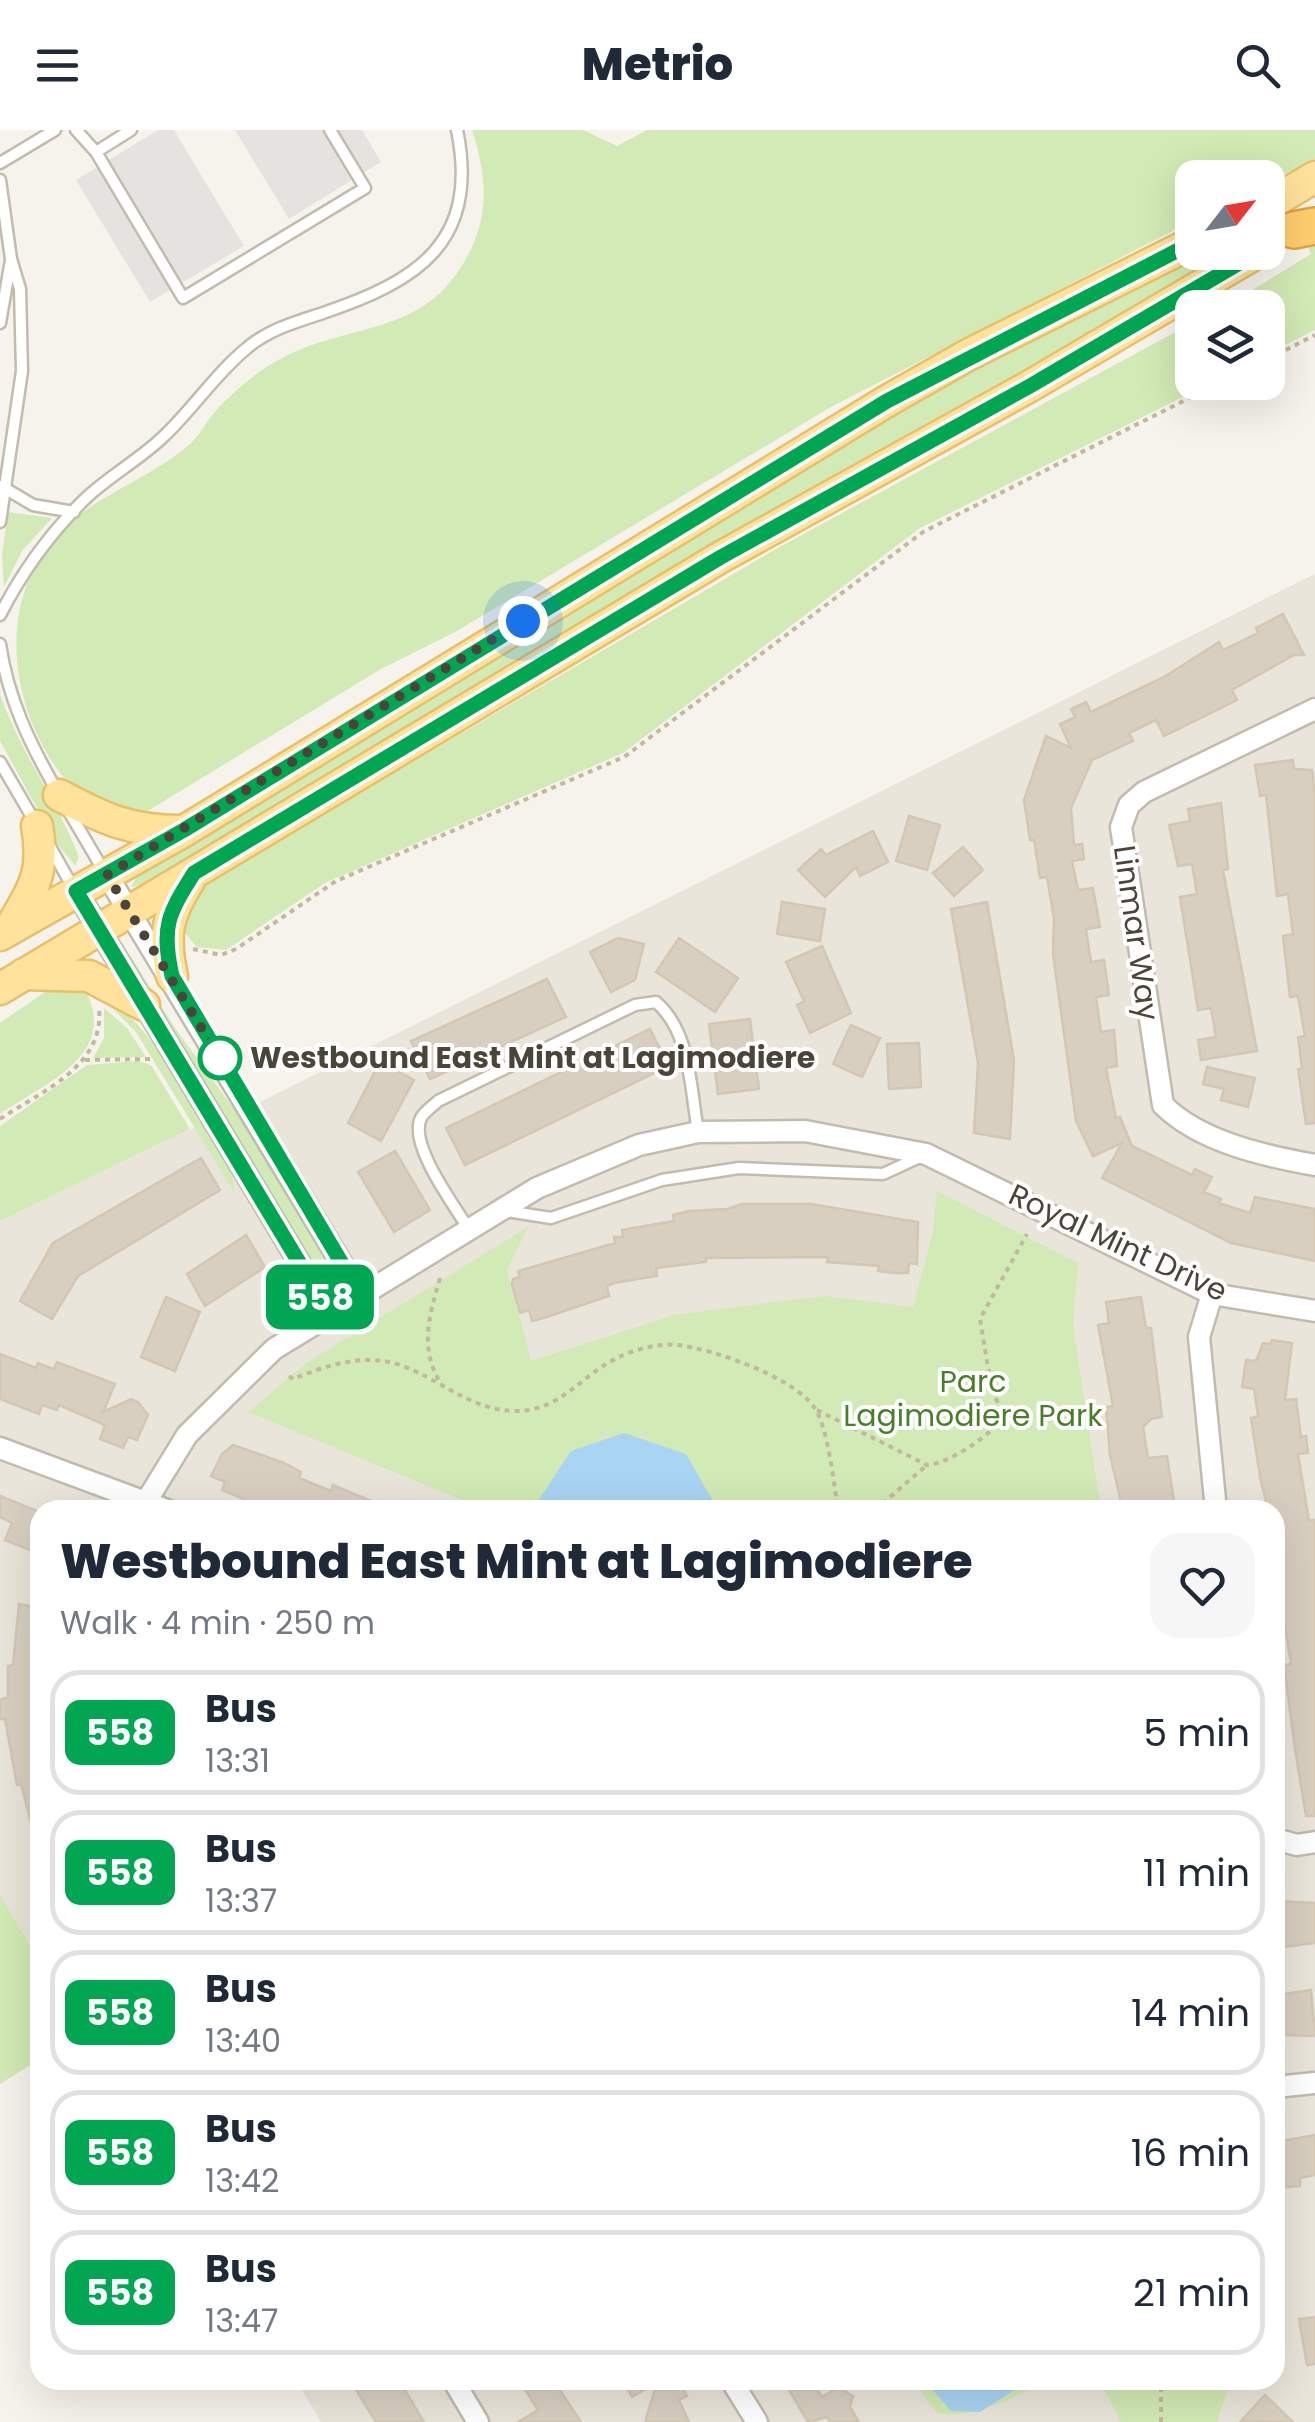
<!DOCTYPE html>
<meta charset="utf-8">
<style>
body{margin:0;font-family:Poppins,sans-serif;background:#f6f6f7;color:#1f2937;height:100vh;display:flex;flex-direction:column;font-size:38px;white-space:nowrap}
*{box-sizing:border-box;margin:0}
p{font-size:32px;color:#747a83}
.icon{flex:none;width:55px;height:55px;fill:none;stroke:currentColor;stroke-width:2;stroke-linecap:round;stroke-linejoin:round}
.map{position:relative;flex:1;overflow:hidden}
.sheet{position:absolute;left:30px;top:1370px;width:1255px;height:890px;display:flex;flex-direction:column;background:#fff;border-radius:30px;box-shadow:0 10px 40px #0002}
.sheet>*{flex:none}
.badge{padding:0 20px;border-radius:15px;font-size:35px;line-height:65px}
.needle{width:65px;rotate:59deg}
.tools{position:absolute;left:1175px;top:30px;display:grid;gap:20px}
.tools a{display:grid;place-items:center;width:110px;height:110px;border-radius:20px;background:#fff;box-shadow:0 10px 40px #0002;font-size:50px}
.you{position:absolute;width:50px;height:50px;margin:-25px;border:8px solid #fff;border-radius:50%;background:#1a73e8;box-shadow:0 0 0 15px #1a73e833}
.map>.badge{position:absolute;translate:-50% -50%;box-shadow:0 0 0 5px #fff}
.round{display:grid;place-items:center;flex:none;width:105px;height:105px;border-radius:30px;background:#f6f6f7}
.head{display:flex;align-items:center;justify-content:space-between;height:170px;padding:0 30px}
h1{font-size:48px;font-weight:800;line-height:75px}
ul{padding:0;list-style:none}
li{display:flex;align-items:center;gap:30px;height:125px;margin:0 20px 15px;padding:0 10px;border:5px solid #e0e1e3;border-radius:30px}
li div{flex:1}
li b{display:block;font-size:38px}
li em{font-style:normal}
li .badge{min-width:110px;font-weight:700;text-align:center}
header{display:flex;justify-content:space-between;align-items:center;height:130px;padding:0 30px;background:#fff;font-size:45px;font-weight:800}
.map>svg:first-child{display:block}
</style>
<header><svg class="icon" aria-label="menu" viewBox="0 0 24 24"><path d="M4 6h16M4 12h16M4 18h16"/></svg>Metrio<svg class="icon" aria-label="search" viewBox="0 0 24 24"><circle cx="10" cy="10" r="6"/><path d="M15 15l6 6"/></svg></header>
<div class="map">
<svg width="1315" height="2292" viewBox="0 0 1315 2292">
<rect width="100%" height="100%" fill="#f6f3ec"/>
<!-- residential -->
<path fill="#eae5da" d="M1315,444V2292H321L296,2250H1275V1380H40V1831L0,1765V1091L190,999L256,974Z"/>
<!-- green -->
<path fill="#d2eab5" d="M472,0H583L617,16L647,0H1315V29L1268,52V48H1192V91L829,278L457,501L381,539L146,682C108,692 73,663 53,633C5,559 0,462 63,398C100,364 152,347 190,314C199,306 205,294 213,284C228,267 251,246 270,235C347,187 427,214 472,117C490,79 485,40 472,0Z
M1315,111V200L1268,224V178H1223L1311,124L1308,116Z
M1201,123H1219L1107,198L772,380L146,755L131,757L137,746L434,567L509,513L899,277Z
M1192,193V252L1211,253L920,398L623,623L325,753L226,820L197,817L179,796L195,762L218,746L776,419Z
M8,382L52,388L22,421L4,457L2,425Z
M0,564C20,622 57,670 79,727L75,736L55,711L0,611Z
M122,812L175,898L241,989L327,1132V1145L313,1137L118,815Z
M83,856C122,924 47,952 0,984V893L45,862Z
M91,857C159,895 192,979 232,1044L235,1064L136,902Z
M104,878L127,898L146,927L93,928L104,908Z
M138,931L151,935L190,999L0,1091V996L87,935Z
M937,1061L1078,1133L1073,1195L1101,1380H486L248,1282L306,1233L528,1097L507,1140L531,1231L674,1185L824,1166L913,1177L933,1101Z
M0,1765L40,1831V1929L0,1954Z
M915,2250H1046C1018,2266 970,2292 937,2282C928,2276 921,2259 915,2250Z
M1099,2250H1231L1217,2292H1121Z"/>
<!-- parking -->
<path fill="#e5e3e0" d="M158,0H174L244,116L150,172L76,50Z
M235,0H362L381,32L289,89Z"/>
<!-- water -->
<path fill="#a9d4f2" d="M624,1303L686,1324L718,1380H539L538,1371L571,1321Z
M924,2250H1030L980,2282L951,2281Z"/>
<!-- building -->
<path fill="#d8cfc1" stroke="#d3c7b4" stroke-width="2.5" d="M1283,484L1304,525H1294L1232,560L1237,570L1217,580L1164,606L1156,590L1129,603L1133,611L1092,630L1071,678L1074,715L1082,714L1084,729L1072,731L1078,760L1093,758L1100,797L1086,799L1091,832L1104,830L1109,865L1096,867L1101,902L1114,900L1117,936L1106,938L1116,988L1120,987L1132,1016L1192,1045L1195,1039L1212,1047L1204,1062L1221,1069L1219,1073L1250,1083L1255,1067L1315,1079V1131L1231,1113L1102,1048L1122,1013L1093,1026L1076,991L1053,824L1054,788L1047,747L1040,748L1034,710H1030L1024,670L1046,606L1071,618L1060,594L1075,587L1071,579L1086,572L1091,582L1164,547L1219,512L1223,520L1258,503L1256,498Z
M1293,630L1294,639L1312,640L1315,664V993L1306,994L1298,939L1302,938L1298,907L1305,906L1298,866L1290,867L1283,806L1293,804L1288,764L1277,766L1266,665L1260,666L1255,635Z
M1221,673L1228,739L1223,740L1257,921L1201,930L1198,910L1216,907L1211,878L1198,880L1180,767L1197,764L1192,734L1178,736L1169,695L1190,691L1188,679Z
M909,686L940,695L927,740L896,731Z
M873,701L888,732L860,746L856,737L825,767L798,740L821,719L826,725Z
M963,717L983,740L954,766L933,743Z
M782,772L825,779L820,811L777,804Z
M987,772L1014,930L1010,1009L974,1003L978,933L951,779Z
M618,808L644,814L635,850L611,862L590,822Z
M679,808L738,848L715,882L656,842Z
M822,816L851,883L810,903L797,875L804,871L786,832Z
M547,849L566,887L430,949L411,911Z
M750,889L759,959L718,964L709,894Z
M851,895L880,908L862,947L833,934Z
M650,899L669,936L465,1035L446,998Z
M919,913L921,957L889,959L887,914Z
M380,932L414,950L381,1011L348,993Z
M1207,937L1255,948L1248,977L1221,970L1224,959L1203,954Z
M395,1021L430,1080L394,1102L358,1042Z
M201,1028L220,1060L78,1146L52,1189L20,1171L53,1113Z
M742,1074H811L918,1092L917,1134L909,1133L908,1143H893L878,1141L879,1136L827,1132L828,1127L706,1128V1132L656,1138L657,1146L614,1153L607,1156L609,1166L547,1187L532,1191L529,1180L520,1183L512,1155L513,1149L520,1147L518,1141L615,1113L614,1107H623L622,1100L674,1091L673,1085L689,1081L727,1079Z
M246,1105L265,1137L205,1176L187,1144Z
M166,1167L200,1182L175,1241L141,1227Z
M1141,1167L1146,1198H1151L1162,1287L1151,1289L1143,1297L1148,1328L1167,1326L1174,1371L1159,1373L1160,1380H1123L1110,1325L1106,1277L1113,1276L1098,1195L1109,1193L1106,1172Z
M1272,1210L1292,1213L1285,1270L1296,1269L1301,1307L1306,1306L1308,1323L1298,1324L1309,1391L1315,1390V1686H1306L1295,1619L1284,1535L1291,1534L1279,1457L1275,1458V1380H1268L1260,1347L1251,1288L1258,1286L1254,1259L1242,1257L1246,1230L1256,1231L1263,1213L1271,1214Z
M0,1224L36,1238L38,1233L54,1239L57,1232L115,1254L103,1282L131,1269L138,1272L148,1285L137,1310L128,1307L123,1318L100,1309L105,1295L59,1275L57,1280L42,1275L39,1284L0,1269Z
M233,1315L284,1333L301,1342L299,1348L331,1361L333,1355L392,1380H306L289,1373L286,1380H261L263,1377L222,1360L225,1352L211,1346L222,1324Z
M0,1366L37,1381L34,1390L40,1392V1424L5,1410L12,1393L0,1387Z
M19,1474L40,1478V1707L35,1708L21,1654L17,1655L5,1589H0V1570L8,1567V1536L13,1535Z
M1275,1771L1315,1773V1813L1275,1818Z
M1311,1860L1315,1906L1284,1905L1277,1865Z
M1315,2005V2045L1300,2048V2056L1275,2058V2012Z
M1315,2187V2234L1307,2235L1299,2189Z
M350,2250H399L424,2292H376Z
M519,2250H553L581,2292H518L538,2280Z
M622,2250H678L687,2266L679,2270L689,2292H645L657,2252L632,2267Z
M783,2250H811L822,2267L838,2257L853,2266L850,2277L859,2292H830L827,2287L808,2292Z
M1265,2265L1293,2292H1240Z"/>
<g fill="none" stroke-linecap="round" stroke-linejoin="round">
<defs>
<path id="lane" d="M76,0L96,22L131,0
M96,22L183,168L365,58L330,0
M0,33L55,0
M0,50L11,129L20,159L22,241L0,392
M0,193L11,130
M1,356L33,375L74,382
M0,485C22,442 50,403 85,369C109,346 139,330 163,307C193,279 215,244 247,218C269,199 296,192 323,183C418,151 480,112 457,0
M0,514C8,569 30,614 57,661
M0,632L35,692
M68,680L105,743
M49,715L75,761
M506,1081L551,1088L662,1050L739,1038L883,1044L922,1026
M468,1098C454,1075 408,1014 421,988C424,982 433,976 438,971L635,875L656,872C691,902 690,958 698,1001"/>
<path id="street" d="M1315,579L1144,662L1129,675L1121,697L1163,975C1200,1012 1265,1026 1315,1035
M107,745L360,1164
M76,761L329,1182
M1212,1164L1199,1207L1216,1380
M0,1318L167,1380
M141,1380L187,1305L274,1219L537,1058L639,1015L698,1002L805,1001L926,1024L1212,1164L1315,1181
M1275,1709L1297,1715L1315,1712
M1275,1957L1315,1953
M453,2250L478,2292
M731,2250L757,2292"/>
<path id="primary" d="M1268,75L1315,47
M59,665C104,689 129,701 181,701
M12,795C35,756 45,741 37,696
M0,805L184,701L887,271L968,225L1192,113
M24,844L89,846L144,875
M172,846C163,806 167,785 189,751
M0,859L721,427L1030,256L1258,122"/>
<path id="highway" d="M1294,100L1315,96"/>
</defs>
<!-- lane casing -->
<use href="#lane" stroke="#c2bbae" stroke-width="15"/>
<!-- street casing -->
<use href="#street" stroke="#c2bbae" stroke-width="25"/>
<!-- primary casing -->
<use href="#primary" stroke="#e6c16a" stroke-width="35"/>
<!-- highway casing -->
<use href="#highway" stroke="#e0a43c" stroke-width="40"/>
<!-- path -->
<path stroke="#c4b79f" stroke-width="4" stroke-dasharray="5 5" stroke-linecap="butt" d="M1268,229L1315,205
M193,819L221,825L236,819L336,751L624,627L923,402L1221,252
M85,930L150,929
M0,989C42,961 105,936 99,878
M440,1148C429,1187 419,1218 441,1254
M289,1246L293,1249C327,1235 366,1222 403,1236C441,1250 471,1280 514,1281C561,1282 580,1245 619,1227C636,1219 658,1213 678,1215C713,1219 793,1247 814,1277C828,1296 834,1355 838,1380
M817,1280L927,1335C948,1334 992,1305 1003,1287L991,1255L980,1189L1027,1104
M875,1380L927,1335
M1161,2292V2250"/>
<!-- lane -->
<use href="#lane" stroke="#fff" stroke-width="10"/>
<!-- street -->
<use href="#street" stroke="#fff" stroke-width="20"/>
<!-- primary -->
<use href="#primary" stroke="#ffe39c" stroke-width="30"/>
<!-- highway -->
<use href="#highway" stroke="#ffcf6e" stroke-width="35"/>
</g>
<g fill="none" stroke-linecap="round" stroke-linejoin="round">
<defs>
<path id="line" d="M1192,113L887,271L184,700L76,761L329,1182L360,1164L172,846C161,797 168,784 194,743L721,427L1030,256L1258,122"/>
</defs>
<!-- line casing -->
<use href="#line" stroke="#fff" stroke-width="22"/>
<!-- line -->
<use href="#line" stroke="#00a651" stroke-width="15"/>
<!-- walk -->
<path stroke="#4b4439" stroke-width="10" stroke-dasharray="0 18" d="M220,928L107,745L523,491"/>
</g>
<!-- markers -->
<circle fill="#fff" stroke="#00a651" stroke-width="5" cx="220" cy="928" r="20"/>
<g text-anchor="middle" stroke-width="8" stroke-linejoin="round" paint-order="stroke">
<!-- street labels -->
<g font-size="30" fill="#4b4439" stroke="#fff">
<text transform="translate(1136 803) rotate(82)" y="10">Linmar Way</text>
<text transform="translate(1118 1113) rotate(25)" y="10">Royal Mint Drive</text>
</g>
<!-- stop labels -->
<g font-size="30" font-weight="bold" fill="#4b4439" stroke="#fff" text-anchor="start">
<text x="250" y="938">Westbound East Mint at Lagimodiere</text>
</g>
<!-- park labels -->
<g font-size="30" fill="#4a7f2a" stroke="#fff">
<text x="973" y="1262">Parc<tspan x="973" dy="34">Lagimodiere Park</tspan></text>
</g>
</g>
</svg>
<div class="tools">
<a><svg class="needle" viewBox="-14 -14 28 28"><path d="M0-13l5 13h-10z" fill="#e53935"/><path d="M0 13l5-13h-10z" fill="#747a83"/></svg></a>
<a><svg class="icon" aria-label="layers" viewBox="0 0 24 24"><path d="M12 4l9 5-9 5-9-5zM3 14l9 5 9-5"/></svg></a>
</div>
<div class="you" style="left:523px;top:491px"></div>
<b class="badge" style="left:320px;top:1167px;background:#00a651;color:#fff">558</b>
<section class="sheet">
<div class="head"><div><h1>Westbound East Mint at Lagimodiere</h1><p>Walk · 4 min · 250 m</p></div><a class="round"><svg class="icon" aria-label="heart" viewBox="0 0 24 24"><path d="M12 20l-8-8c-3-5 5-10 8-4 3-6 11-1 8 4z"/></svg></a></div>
<ul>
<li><span class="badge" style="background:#00a651;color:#fff">558</span><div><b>Bus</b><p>13:31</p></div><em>5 min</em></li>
<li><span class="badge" style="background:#00a651;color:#fff">558</span><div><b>Bus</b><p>13:37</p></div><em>11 min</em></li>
<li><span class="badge" style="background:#00a651;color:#fff">558</span><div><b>Bus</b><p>13:40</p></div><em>14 min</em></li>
<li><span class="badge" style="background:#00a651;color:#fff">558</span><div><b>Bus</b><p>13:42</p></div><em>16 min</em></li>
<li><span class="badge" style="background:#00a651;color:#fff">558</span><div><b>Bus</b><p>13:47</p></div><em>21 min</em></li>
</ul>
</section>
</div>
